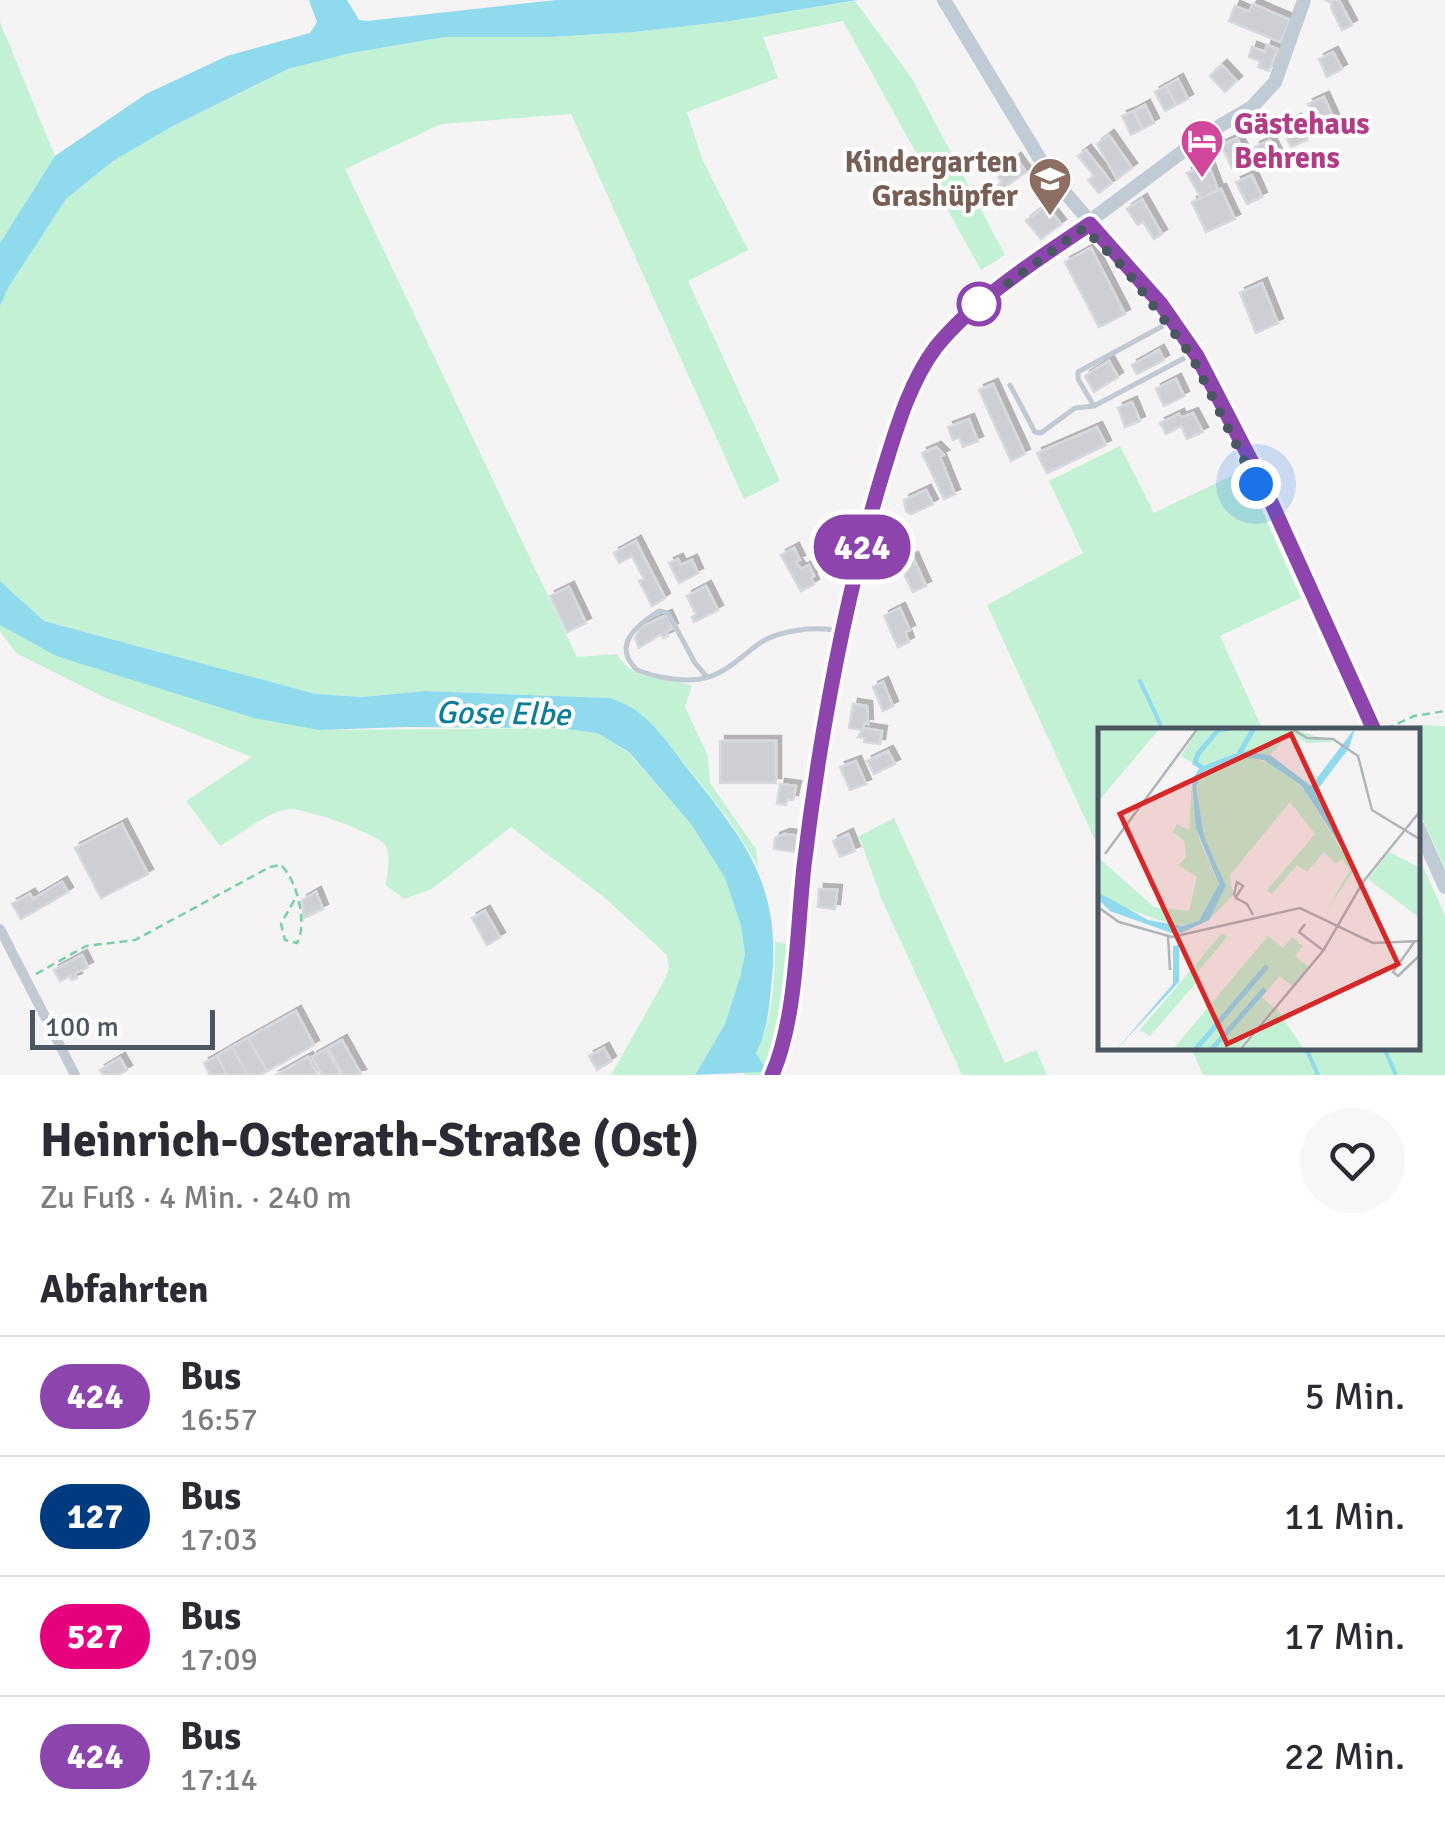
<!DOCTYPE html>
<html lang="de">
<meta charset="utf-8">
<style>
body{margin:0;font-family:Signika,sans-serif;background:#f7f7f7;color:#2b2b33;height:100vh;display:flex;flex-direction:column;font-size:38px;white-space:nowrap}
*{box-sizing:border-box;margin:0}
p{font-size:32px;color:#7c7c81}
.icon{flex:none;width:55px;height:55px;fill:none;stroke:currentColor;stroke-width:2;stroke-linecap:round;stroke-linejoin:round}
.map{position:relative;height:1075px;overflow:hidden}
.drawer{display:flex;flex-direction:column;background:#fff;flex:1}
.drawer>*{flex:none}
.badge{padding:0 20px;border-radius:32px;font-size:35px;line-height:65px}
.scale{position:absolute;left:30px;bottom:25px;width:185px;box-sizing:border-box;padding-left:10px;border:5px solid #4a5661;border-top:0;font-size:28px;line-height:35px;white-space:nowrap;color:#4a5661;-webkit-text-stroke:8px #fff;paint-order:stroke}
.you{position:absolute;width:50px;height:50px;margin:-25px;border:8px solid #fff;border-radius:50%;background:#1a73e8;box-shadow:0 0 0 15px #1a73e833}
.map>.badge{position:absolute;translate:-50% -50%;box-shadow:0 0 0 5px #fff}
h2{padding:0 40px;font-size:38px;line-height:90px}
.round{display:grid;place-items:center;flex:none;width:105px;height:105px;border-radius:52px;background:#f7f7f7}
.overview{display:flex;align-items:center;justify-content:space-between;height:170px;padding:0 40px}
h1{font-size:48px;font-weight:700;line-height:75px}
ul{padding:0;list-style:none}
li{display:flex;align-items:center;gap:30px;height:120px;padding:0 40px;border-top:2px solid #e1e1e2}
li div{flex:1}
li b{display:block;font-size:38px}
li em{font-style:normal}
li .badge{min-width:110px;font-weight:700;text-align:center}
.map>svg:first-child{display:block}
</style>
<div class="map">
<svg width="1445" height="1075" viewBox="0 0 1445 1075">
<defs>
<filter id="shadow"><feDropShadow dx="5" dy="-5" stdDeviation="0" flood-color="#0004"/></filter>
</defs>
<rect width="100%" height="100%" fill="#f5f3f3"/>
<!-- green -->
<path fill="#c3f1d5" d="M855,1L911,77L1005,255L981,270L843,21L763,37L778,78L687,112L702,159L748,250L688,281L780,481L744,499L571,114L441,124L345,169L577,657L617,654C634,684 665,675 692,686L685,707L708,756L710,783L756,849L759,868L730,821L660,733L610,698L425,691L362,697L316,694L44,621L0,581V306L8,286L66,199L113,161L173,126L288,69L351,53L445,37H550L634,32L731,21Z
M0,22L55,156L0,243Z
M1120,446L1154,513L1244,470L1301,598L1220,636L1263,730H1100V851L987,605L1083,553L1049,481Z
M0,625L56,656L317,730L556,728L597,733L629,753L691,824L725,878L741,926L745,954L740,977L725,1024L695,1075H611L664,981L669,968L667,955L604,897L511,827L432,889L404,899L386,885C387,874 391,856 386,846C380,834 304,808 290,809C267,811 240,835 220,846L186,801L252,757L108,699L16,653L0,631Z
M1418,725L1445,726V868L1418,809V730H1398Z
M894,818L1005,1063L1036,1050L1047,1075H962L882,900L859,836Z
M1418,855L1445,916V1075H1203L1191,1048H1418Z
M775,942L790,944L781,1017L774,1053L765,1075H746L741,1071H762L763,1067L756,1053C773,1022 775,977 775,942Z"/>
<!-- water -->
<path fill="#90daee" d="M309,0H347L359,20L367,21L556,0H858L731,21L634,32L550,37H445L351,53L288,69L173,126L113,161L66,199L9,286L0,306V243L55,156L146,94L227,56L310,33L317,22Z
M0,581L44,621L316,694L362,697L425,691L610,698C646,709 665,739 687,768C746,842 783,886 771,987C769,1009 767,1033 756,1053L764,1066L761,1072L695,1075L725,1024L740,977L745,954L741,926L725,878L691,824L629,752L597,733L557,728L405,727L319,730L254,718L56,656L0,625Z"/>
<g fill="none" stroke-linecap="round" stroke-linejoin="round">
<!-- stream -->
<path stroke="#90daee" stroke-width="4" d="M1140,681L1163,730
M1306,1048L1318,1075
M1384,1048L1396,1075"/>
</g>
<!-- building -->
<path fill="#cdcfd5" stroke="#d7d9de" stroke-width="2.5" filter="url(#shadow)" d="M1325,0H1339L1352,25L1342,30L1331,8L1332,3Z
M1253,4L1290,20L1280,42L1229,21L1235,6L1249,12Z
M1267,45L1278,49L1269,71L1258,67L1260,61L1249,57L1252,47L1265,52Z
M1333,52L1342,69L1327,77L1319,59Z
M1222,65L1237,81L1225,92L1210,76Z
M1178,79L1188,99L1176,105L1166,86Z
M1166,86L1176,105L1165,111L1155,92Z
M1324,97L1334,119L1319,126L1308,104Z
M1145,105L1154,123L1142,129L1134,111Z
M1134,111L1142,129L1131,135L1122,116Z
M1296,119L1307,140L1291,147L1281,126Z
M1109,135L1132,168L1117,179L1097,144Z
M1237,138L1248,160L1232,168L1221,145Z
M1270,140L1278,156L1262,163L1255,147Z
M1086,150L1112,183L1099,193L1088,180L1094,176L1078,156Z
M1016,158L1026,172L998,192L1002,197L990,205L985,199L1002,182L996,173Z
M1208,163L1218,190L1201,198L1187,173Z
M1252,175L1262,197L1247,204L1236,182Z
M1221,189L1235,219L1206,232L1192,202Z
M1142,199L1162,234L1154,239L1143,222L1138,225L1127,209Z
M1046,205L1061,224L1041,239L1026,221Z
M1091,248L1125,314L1099,327L1065,262Z
M1262,283L1278,323L1256,333L1240,293Z
M1159,350L1164,360L1137,374L1132,365Z
M1109,361L1118,377L1094,392L1085,376Z
M1176,379L1184,396L1164,406L1156,389Z
M993,384L1025,454L1011,461L979,390Z
M1132,402L1140,421L1125,427L1118,408Z
M1193,413L1203,432L1187,439L1181,426L1166,434L1160,423L1179,414L1181,418Z
M969,419L978,441L963,447L959,437L953,440L948,427Z
M1097,427L1106,445L1047,473L1037,453Z
M936,447L944,455L940,457L955,494L944,499L922,453Z
M926,490L933,504L911,514L906,511L904,500Z
M636,541L665,598L652,606L639,581L644,579L632,556L619,563L614,553Z
M794,548L800,560L796,562L801,569L809,565L814,576L811,578L814,584L801,591L781,555Z
M913,557L926,586L913,592L899,564Z
M678,559L681,565L692,560L698,573L679,583L669,563Z
M706,586L718,610L694,622L692,617L696,615L687,596Z
M569,587L586,623L567,632L550,596Z
M900,608L910,630L905,632L909,642L898,647L884,616Z
M667,615L673,628L666,632L668,636L663,638L661,634L639,648L635,638L641,627Z
M883,682L893,706L883,711L873,687Z
M853,704L867,706L868,724L864,723L863,730L849,728Z
M863,728L882,731L880,744L864,742L865,738L858,737Z
M720,741H776V783H720Z
M888,751L895,764L874,774L867,761Z
M856,761L866,784L850,790L840,767Z
M780,784L796,786L793,800L787,799L786,805L777,804Z
M122,824L148,874L101,898L75,848Z
M785,834L801,836L799,852L774,849L775,838Z
M848,834L855,851L840,857L833,841Z
M62,882L68,892L21,919L12,904L30,894L33,899Z
M819,889L837,890L835,909L818,907Z
M316,892L323,909L304,918L302,900Z
M485,911L500,937L487,945L472,918Z
M82,955L88,967L75,973L77,978L72,980L70,976L60,981L54,970Z
M296,1011L314,1045L267,1071L248,1038Z
M248,1038L267,1071L260,1075H248L232,1047Z
M342,1040L361,1074L358,1075H343L328,1048Z
M232,1047L248,1075H227L217,1056Z
M604,1048L611,1061L597,1070L589,1056Z
M326,1049L341,1075H322L312,1057Z
M217,1056L227,1075H210L204,1063Z
M308,1057L318,1075H276Z
M120,1058L127,1070L118,1075H103L100,1070Z"/>
<g fill="none" stroke-linecap="round" stroke-linejoin="round">
<!-- path -->
<path stroke="#7ad0a6" stroke-width="2.5" stroke-dasharray="8 5" stroke-linecap="butt" d="M1386,729L1414,716L1445,711
M36,974L86,946L135,940L270,867L281,865C297,880 308,924 297,943L285,940L281,924L296,897"/>
<!-- lane -->
<path stroke="#c1cad2" stroke-width="5" d="M1010,385L1035,432L1041,433L1075,408L1094,406L1192,354
M1094,406L1078,379V372L1170,322
M707,677L695,663L668,613L659,611C637,625 611,645 637,670C655,677 680,682 700,679C725,675 740,657 760,643C779,630 816,626 838,631"/>
<!-- street -->
<path stroke="#c1cad2" stroke-width="10" d="M0,929L75,1075"/>
<!-- secondary -->
<path stroke="#c1cbd6" stroke-width="14" d="M944,0L1049,174L1161,304L1197,356L1262,482L1374,730
M1418,827L1445,887
M772,1075L784,1038L806,857L840,632L873,506L897,430L920,373L936,348L979,304L1206,134L1252,107L1275,82L1304,0"/>
</g>
<g fill="none" stroke-linecap="round" stroke-linejoin="round">
<defs>
<path id="line" d="M772,1075C797,1019 797,928 804,866C820,733 844,601 883,472C896,430 909,383 936,347C975,299 1038,259 1090,224L1161,304L1197,356L1262,482L1374,730"/>
</defs>
<!-- line casing -->
<use href="#line" stroke="#fff" stroke-width="22"/>
<!-- line -->
<use href="#line" stroke="#8e44ad" stroke-width="15"/>
<!-- walk -->
<path stroke="#4a5661" stroke-width="10" stroke-dasharray="0 18" d="M979,304L1084,228L1126,270L1191,355L1256,484"/>
</g>
<!-- icons -->
<defs>
<symbol id="hotel-pin" viewBox="-11 -11 22 30"><path d="M0 17L-7.5 6A9.5 9.5 0 1 1 7.5 6Z" fill="#d1479c" stroke="#fff"/><path d="M-6-4.5h1.5V1H6V5H4.5V3h-9V5H-6ZM-4 0a1.8 1.8 0 1 1 3.6 0ZM.5 0V-2.5h3Q6-2.5 6 0Z" fill="#fff"/></symbol>
<symbol id="school-pin" viewBox="-11 -11 22 30"><path d="M0 17L-7.5 6A9.5 9.5 0 1 1 7.5 6Z" fill="#8d6e63" stroke="#fff"/><path d="M0-5L7-2L0 1L-7-2ZM-4 1L0 2.5L4 1V4Q0 6-4 4Z" fill="#fff"/></symbol>
</defs>
<g fill-rule="evenodd">
<use href="#hotel-pin" x="1177" y="116" width="50" height="68"/>
<use href="#school-pin" x="1025" y="154" width="50" height="68"/>
</g>
<!-- markers -->
<circle fill="#fff" stroke="#8e44ad" stroke-width="5" cx="979" cy="304" r="20"/>
<g text-anchor="middle" stroke-width="8" stroke-linejoin="round" paint-order="stroke">
<!-- hotel labels -->
<g font-size="30" font-weight="bold" fill="#b23c85" stroke="#fff" text-anchor="start">
<text x="1234" y="134">Gästehaus<tspan x="1234" dy="34">Behrens</tspan></text>
</g>
<!-- education labels -->
<g font-size="30" font-weight="bold" fill="#785e54" stroke="#fff" text-anchor="end">
<text x="1018" y="172">Kindergarten<tspan x="1018" dy="34">Grashüpfer</tspan></text>
</g>
<!-- water labels -->
<g font-size="32" font-style="italic" fill="#0c7c9b" stroke="#fff">
<text transform="translate(503 713) rotate(1)" y="11">Gose Elbe</text>
</g>
</g>
<!-- overview -->
<g transform="translate(1098 728)">
<rect width="322" height="322" fill="#f5f3f3"/>
<path d="M0,0H62L0,74ZM101,0H192L236,14L208,15L193,4L172,27L144,23L102,39L83,28ZM148,29L176,36L203,57L256,142L227,185L252,142L244,131L238,136L226,124L209,144L199,137L174,166L169,162L217,106L192,74L132,147L135,167L111,192L128,158L106,108L98,60L105,44ZM94,52L101,111L121,156L107,187L97,196L76,197L10,174L0,164V129L56,179L91,183L99,149L80,137L88,130L86,113L75,104L79,96L91,102ZM291,124L322,140V190L270,151ZM124,205L129,209L99,245L103,249L52,308L42,302ZM170,208L185,220L194,209L205,218L197,228L211,239L194,258L182,248L164,269L176,280L139,322L75,321ZM179,281L206,322H144Z" fill="#c3f1d5"/>
<path d="M257,0L251,20L217,65L264,151L203,57L166,32L139,29L105,44L98,59L106,108L128,158L111,192L79,207L12,183L0,171V164L50,192L84,198L101,193L121,156L98,100L94,52L102,39L144,23L172,27L213,58ZM81,217V254L18,322L75,256V218Z" fill="#90daee"/>
<path fill="none" stroke="#90daee" stroke-width="5" d="M141,26L156,0M105,40L97,35L100,26L120,2L133,0M97,322L169,238M113,322L167,261"/>
<path fill="none" stroke="#b1b4b9" stroke-width="2.5" d="M193,0L209,10L235,11L260,28L274,82L323,112M7,126L100,0M138,169L145,158L139,154L136,166L138,170L140,171L149,176L155,187M0,179L21,194L74,209L202,180L275,215L323,213M207,196L201,204L226,223M70,208L72,242M317,213L295,244L300,248L323,226M142,322L225,223L265,154L323,82"/>
<path fill="#d62828" fill-opacity="0.15" stroke="#d62828" stroke-width="5" d="M193,6L300,236L129,316L22,86Z"/>
<rect width="322" height="322" fill="none" stroke="#4a5661" stroke-width="5"/>
</g>
</svg>
<div class="scale">100 m</div>
<div class="you" style="left:1256px;top:484px"></div>
<b class="badge" style="left:862px;top:547px;background:#8e44ad;color:#fff">424</b>
</div>
<section class="drawer">
<div class="overview"><div><h1>Heinrich-Osterath-Straße (Ost)</h1><p>Zu Fuß · 4 Min. · 240 m</p></div><a class="round"><svg class="icon" aria-label="heart" viewBox="0 0 24 24"><path d="M12 20l-8-8c-3-5 5-10 8-4 3-6 11-1 8 4z"/></svg></a></div>
<h2>Abfahrten</h2>
<ul>
<li><span class="badge" style="background:#8e44ad;color:#fff">424</span><div><b>Bus</b><p>16:57</p></div><em>5 Min.</em></li>
<li><span class="badge" style="background:#003b80;color:#fff">127</span><div><b>Bus</b><p>17:03</p></div><em>11 Min.</em></li>
<li><span class="badge" style="background:#e6007e;color:#fff">527</span><div><b>Bus</b><p>17:09</p></div><em>17 Min.</em></li>
<li><span class="badge" style="background:#8e44ad;color:#fff">424</span><div><b>Bus</b><p>17:14</p></div><em>22 Min.</em></li>
</ul>
</section>
